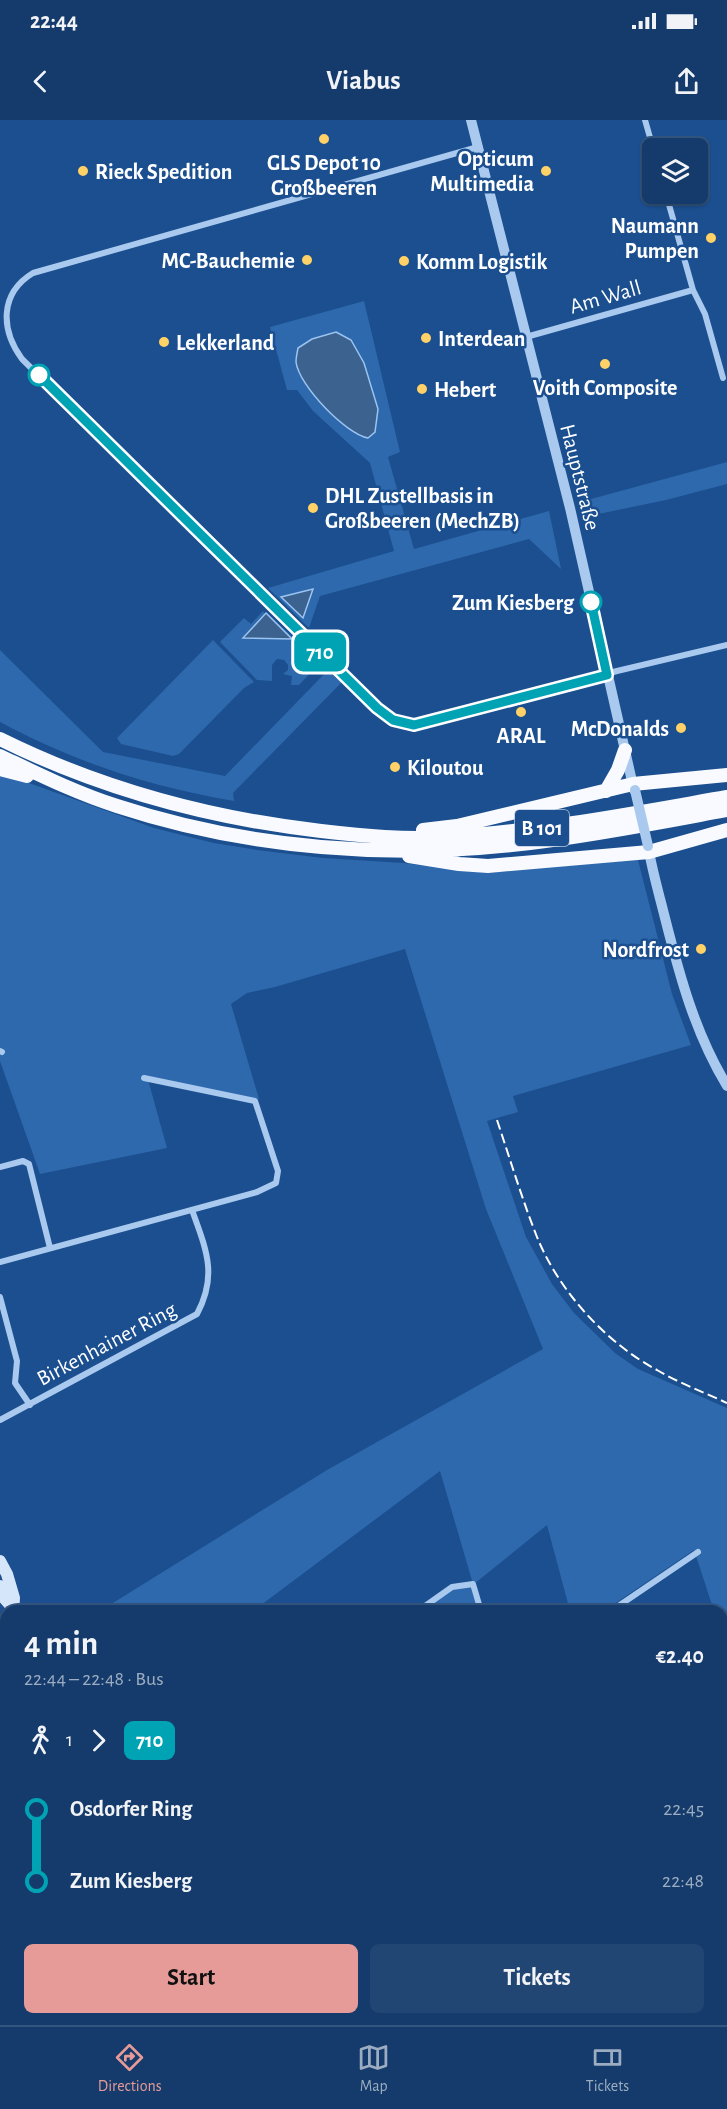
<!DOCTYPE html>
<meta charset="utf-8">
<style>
body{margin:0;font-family:"Alegreya Sans",sans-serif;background:#214673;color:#f1f3f6;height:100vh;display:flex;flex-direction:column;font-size:22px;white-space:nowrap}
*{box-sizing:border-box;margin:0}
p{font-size:20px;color:#9dadc1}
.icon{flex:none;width:33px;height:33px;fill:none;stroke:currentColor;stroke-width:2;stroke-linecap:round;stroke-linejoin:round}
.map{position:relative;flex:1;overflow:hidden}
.panel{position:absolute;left:0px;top:1485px;width:728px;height:420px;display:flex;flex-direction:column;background:#143b6b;border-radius:18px 18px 0 0;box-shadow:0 2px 4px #0004,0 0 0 2px #33557e}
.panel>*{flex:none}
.badge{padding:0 12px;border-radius:9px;font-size:21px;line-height:39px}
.controls{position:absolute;left:642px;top:18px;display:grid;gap:12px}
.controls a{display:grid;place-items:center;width:66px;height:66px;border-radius:9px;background:#143b6b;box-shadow:0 2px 4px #0004,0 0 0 2px #33557e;font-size:30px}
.map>.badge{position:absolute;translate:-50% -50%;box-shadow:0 0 0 3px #fff}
.legs{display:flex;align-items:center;gap:9px;height:66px;padding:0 24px;font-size:20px}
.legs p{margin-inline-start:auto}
.summary{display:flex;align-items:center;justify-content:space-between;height:102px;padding:0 24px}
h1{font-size:33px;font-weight:600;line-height:45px}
.cta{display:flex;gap:12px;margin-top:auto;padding:12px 24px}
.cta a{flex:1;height:69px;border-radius:9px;background:#e69b98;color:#111;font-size:24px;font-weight:600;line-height:69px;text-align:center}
.cta a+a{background:#214673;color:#f1f3f6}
ul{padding:0 24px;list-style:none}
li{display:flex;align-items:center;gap:21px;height:72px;font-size:22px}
li i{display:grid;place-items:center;width:9px;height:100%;margin:0 8px;background:currentColor}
li i::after{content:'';width:15px;height:15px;margin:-8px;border:4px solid;border-radius:50%;background:#143b6b}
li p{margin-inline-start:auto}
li:first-child i{background:linear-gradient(#0000 50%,currentColor 0)}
li:last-child i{background:linear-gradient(currentColor 50%,#0000 0)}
.status{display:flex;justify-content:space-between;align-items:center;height:42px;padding:0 30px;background:#143b6b;direction:ltr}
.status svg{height:16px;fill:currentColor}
header{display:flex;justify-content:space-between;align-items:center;height:78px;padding:0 24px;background:#143b6b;font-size:27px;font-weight:600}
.tabs{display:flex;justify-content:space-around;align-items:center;height:84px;border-top:2px solid #33557e;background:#143b6b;font-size:16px;color:#9dadc1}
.tabs a{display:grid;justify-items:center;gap:3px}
.tabs .selected{color:#e69b98}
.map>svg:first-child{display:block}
</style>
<div class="status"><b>22:44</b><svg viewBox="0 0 49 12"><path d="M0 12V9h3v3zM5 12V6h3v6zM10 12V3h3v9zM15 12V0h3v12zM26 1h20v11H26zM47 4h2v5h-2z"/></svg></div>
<header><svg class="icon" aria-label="back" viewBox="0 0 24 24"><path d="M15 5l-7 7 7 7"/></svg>Viabus<svg class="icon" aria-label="share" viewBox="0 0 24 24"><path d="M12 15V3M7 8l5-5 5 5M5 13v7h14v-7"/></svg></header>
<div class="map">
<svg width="727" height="1905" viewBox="0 0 727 1905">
<rect width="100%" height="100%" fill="#1b4f8f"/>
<!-- green -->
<path fill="#2e69ad" d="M364,181L400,332L388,337L414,429L549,391L561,449L529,419L320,476L309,508L268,468L394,431L370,343L313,291L297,270H287L270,207Z
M727,342V364L666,380L584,397L580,382Z
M264,490L320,543L299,565H291L292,556L283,554L288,550V545L284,540L277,539L272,545V561L257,560L220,522L244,498L251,504L263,491L265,494L244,517L291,519Z
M213,520L254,562L244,568L179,634L173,636L121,624L117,618Z
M0,530L103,632L225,656L329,549L343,561L233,673L234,681C148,666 77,643 0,602Z
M0,655L15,658L154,708L214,723L257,730L323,738L403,743L488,753L590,743L638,740L672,874L691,925L513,976L518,992L487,1001L526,1117L552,1164L574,1193L615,1233L638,1249L727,1288V1533L722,1515V1491H714L694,1430L604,1491H570L547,1405L474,1464L481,1491H423L453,1469L473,1464L440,1351L253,1491H100L327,1350L543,1229L486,1089L405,829L275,867L247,873L231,884L259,979L147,956L167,1028L40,1054L0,941Z
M6,1809V1899H126L128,1905H0V1815Z
M727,1852V1905H643L652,1899H722V1856Z
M313,1899H398L388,1905H303Z"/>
<!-- water -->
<path fill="#3c6290" stroke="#9cc4f0" stroke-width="1.5" d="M336,212L351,220L364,243L378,289L375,312L368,318C346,314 299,266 296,242C296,238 297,233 298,228L312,219Z
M313,469L303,498L281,477Z
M266,493L292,519L243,518Z"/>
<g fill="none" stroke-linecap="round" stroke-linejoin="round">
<!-- minor -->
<path stroke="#a9c9ee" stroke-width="6" d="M645,0L653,28
M478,27L33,153C0,173 0,209 22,239L377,588L393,600L414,605L617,551L727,525
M666,74L693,170L705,194L723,258
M526,217L693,170
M0,931L2,932
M0,1047L23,1041L29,1044L50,1128
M0,1142L257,1072L276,1063L278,1051L255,981L144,958
M0,1177L17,1241L15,1263L30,1285
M0,1300L197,1194C218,1155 206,1129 192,1090
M418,1491L452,1467L473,1464L481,1491
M611,1491L698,1432
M288,1905L298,1899"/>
<!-- tertiary -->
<path stroke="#a9c9ee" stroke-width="10" d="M471,0L570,388L634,670
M648,726C652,750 659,774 665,798C680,857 695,913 727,966"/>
<!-- secondary -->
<path stroke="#d6e6fa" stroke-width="12" d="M0,1441L7,1454L14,1478L13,1491
M0,1466L4,1478L12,1487
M136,1899L138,1905"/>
<!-- trunk -->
<path stroke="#f8faff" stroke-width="14" d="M0,619C103,670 208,698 321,711C364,716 406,720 448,717C542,711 635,693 727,677
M0,636C38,654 76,673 117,686C248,729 393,740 530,723C596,715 662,702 727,690
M0,649L27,656
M606,671L618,650L625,630
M423,710L457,706L633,664L727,655
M409,736L459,744L488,746L649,732L727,710"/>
<!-- rail -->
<path stroke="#fff" stroke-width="2" stroke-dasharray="10 4.5" stroke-linecap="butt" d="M497,1000C510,1039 522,1079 537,1117C559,1171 605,1222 657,1250C679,1263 703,1272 727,1283
M722,1791L727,1788
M722,1842L727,1838
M538,1905L548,1899
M603,1905L613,1899
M619,1905L629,1899"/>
<!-- tertiary-bridge -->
<path stroke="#a9c9ee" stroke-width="10" d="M635,670L648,726"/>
</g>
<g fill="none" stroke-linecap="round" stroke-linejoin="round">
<defs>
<path id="line-1" d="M39,255L377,588L393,600L414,605L607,555L591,482"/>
</defs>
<!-- line-1 casing -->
<use href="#line-1" stroke="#fff" stroke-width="14"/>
<!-- line-1 -->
<use href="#line-1" stroke="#00a3b4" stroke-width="9"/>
</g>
<!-- markers -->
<g fill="#ffd166" stroke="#1b4f8f" stroke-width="2">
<circle cx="324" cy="19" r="6"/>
<circle cx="83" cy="51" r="6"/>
<circle cx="546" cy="51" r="6"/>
<circle cx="711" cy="118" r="6"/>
<circle cx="307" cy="140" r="6"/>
<circle cx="404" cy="141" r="6"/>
<circle cx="426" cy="218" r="6"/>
<circle cx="164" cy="222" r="6"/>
<circle cx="605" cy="244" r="6"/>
<circle cx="422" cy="269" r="6"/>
<circle cx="313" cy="388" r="6"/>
<circle cx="521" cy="592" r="6"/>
<circle cx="681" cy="608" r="6"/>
<circle cx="395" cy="647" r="6"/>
<circle cx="701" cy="829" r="6"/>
</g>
<g fill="#fff" stroke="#00a3b4" stroke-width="3">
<circle cx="39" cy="255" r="10"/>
<circle cx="591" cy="482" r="10"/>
</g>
<g text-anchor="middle" stroke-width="5" stroke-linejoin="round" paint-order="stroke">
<!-- shield labels -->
<rect fill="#1b4f8f" stroke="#bbcadd" stroke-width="1.5" x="515" y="690" width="54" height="36" rx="4.5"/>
<g font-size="21" font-weight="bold" fill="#fff">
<text x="542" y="715">B 101</text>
</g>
<!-- poi labels -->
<g font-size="22" font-weight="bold" fill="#fff" stroke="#1b4f8f" text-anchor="start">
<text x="534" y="46" text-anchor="end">Opticum<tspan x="534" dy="25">Multimedia</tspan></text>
<text x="324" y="50" text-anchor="middle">GLS Depot 10<tspan x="324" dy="25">Großbeeren</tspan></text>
<text x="95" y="59">Rieck Spedition</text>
<text x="699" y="113" text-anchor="end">Naumann<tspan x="699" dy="25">Pumpen</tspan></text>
<text x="295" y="148" text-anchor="end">MC-Bauchemie</text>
<text x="416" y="149">Komm Logistik</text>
<text x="438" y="226">Interdean</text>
<text x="176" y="230">Lekkerland</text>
<text x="605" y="275" text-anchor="middle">Voith Composite</text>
<text x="434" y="277">Hebert</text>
<text x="325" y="383">DHL Zustellbasis in<tspan x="325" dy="25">Großbeeren (MechZB)</tspan></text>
<text x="669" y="616" text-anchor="end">McDonalds</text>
<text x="521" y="623" text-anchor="middle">ARAL</text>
<text x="407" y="655">Kiloutou</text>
<text x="689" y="837" text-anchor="end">Nordfrost</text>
</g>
<!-- street labels -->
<g font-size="22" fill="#fff" stroke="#1b4f8f">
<text transform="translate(605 176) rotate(-16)" y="8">Am Wall</text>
<text transform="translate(581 357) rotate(76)" y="8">Hauptstraße</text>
<text transform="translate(106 1223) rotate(-28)" y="8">Birkenhainer Ring</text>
</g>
<!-- stop labels -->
<g font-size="22" font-weight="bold" fill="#fff" stroke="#1b4f8f" text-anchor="end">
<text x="574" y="490">Zum Kiesberg</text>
</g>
</g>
</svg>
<div class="controls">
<a><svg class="icon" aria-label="layers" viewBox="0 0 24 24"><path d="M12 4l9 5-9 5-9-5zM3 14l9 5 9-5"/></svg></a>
</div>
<b class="badge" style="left:320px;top:532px;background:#00a3b4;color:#fff">710</b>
<section class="panel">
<div class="summary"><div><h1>4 min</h1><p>22:44 – 22:48 · Bus</p></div><b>€2.40</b></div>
<div class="legs"><svg class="icon" aria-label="walk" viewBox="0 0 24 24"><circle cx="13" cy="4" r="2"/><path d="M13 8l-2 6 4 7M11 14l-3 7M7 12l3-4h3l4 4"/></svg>1<svg class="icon" aria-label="forward" viewBox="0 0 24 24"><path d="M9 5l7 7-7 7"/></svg><b class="badge" style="background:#00a3b4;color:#fff">710</b></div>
<ul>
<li><i style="color:#00a3b4"></i><b>Osdorfer Ring</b><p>22:45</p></li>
<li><i style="color:#00a3b4"></i><b>Zum Kiesberg</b><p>22:48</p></li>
</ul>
<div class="cta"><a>Start</a><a>Tickets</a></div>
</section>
</div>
<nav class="tabs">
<a class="selected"><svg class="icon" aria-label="directions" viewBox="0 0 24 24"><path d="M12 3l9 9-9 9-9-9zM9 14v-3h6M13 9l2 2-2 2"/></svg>Directions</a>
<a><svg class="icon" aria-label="map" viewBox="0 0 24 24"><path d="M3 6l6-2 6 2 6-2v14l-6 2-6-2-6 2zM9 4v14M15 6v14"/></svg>Map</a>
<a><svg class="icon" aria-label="tickets" viewBox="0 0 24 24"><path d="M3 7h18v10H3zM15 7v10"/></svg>Tickets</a>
</nav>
